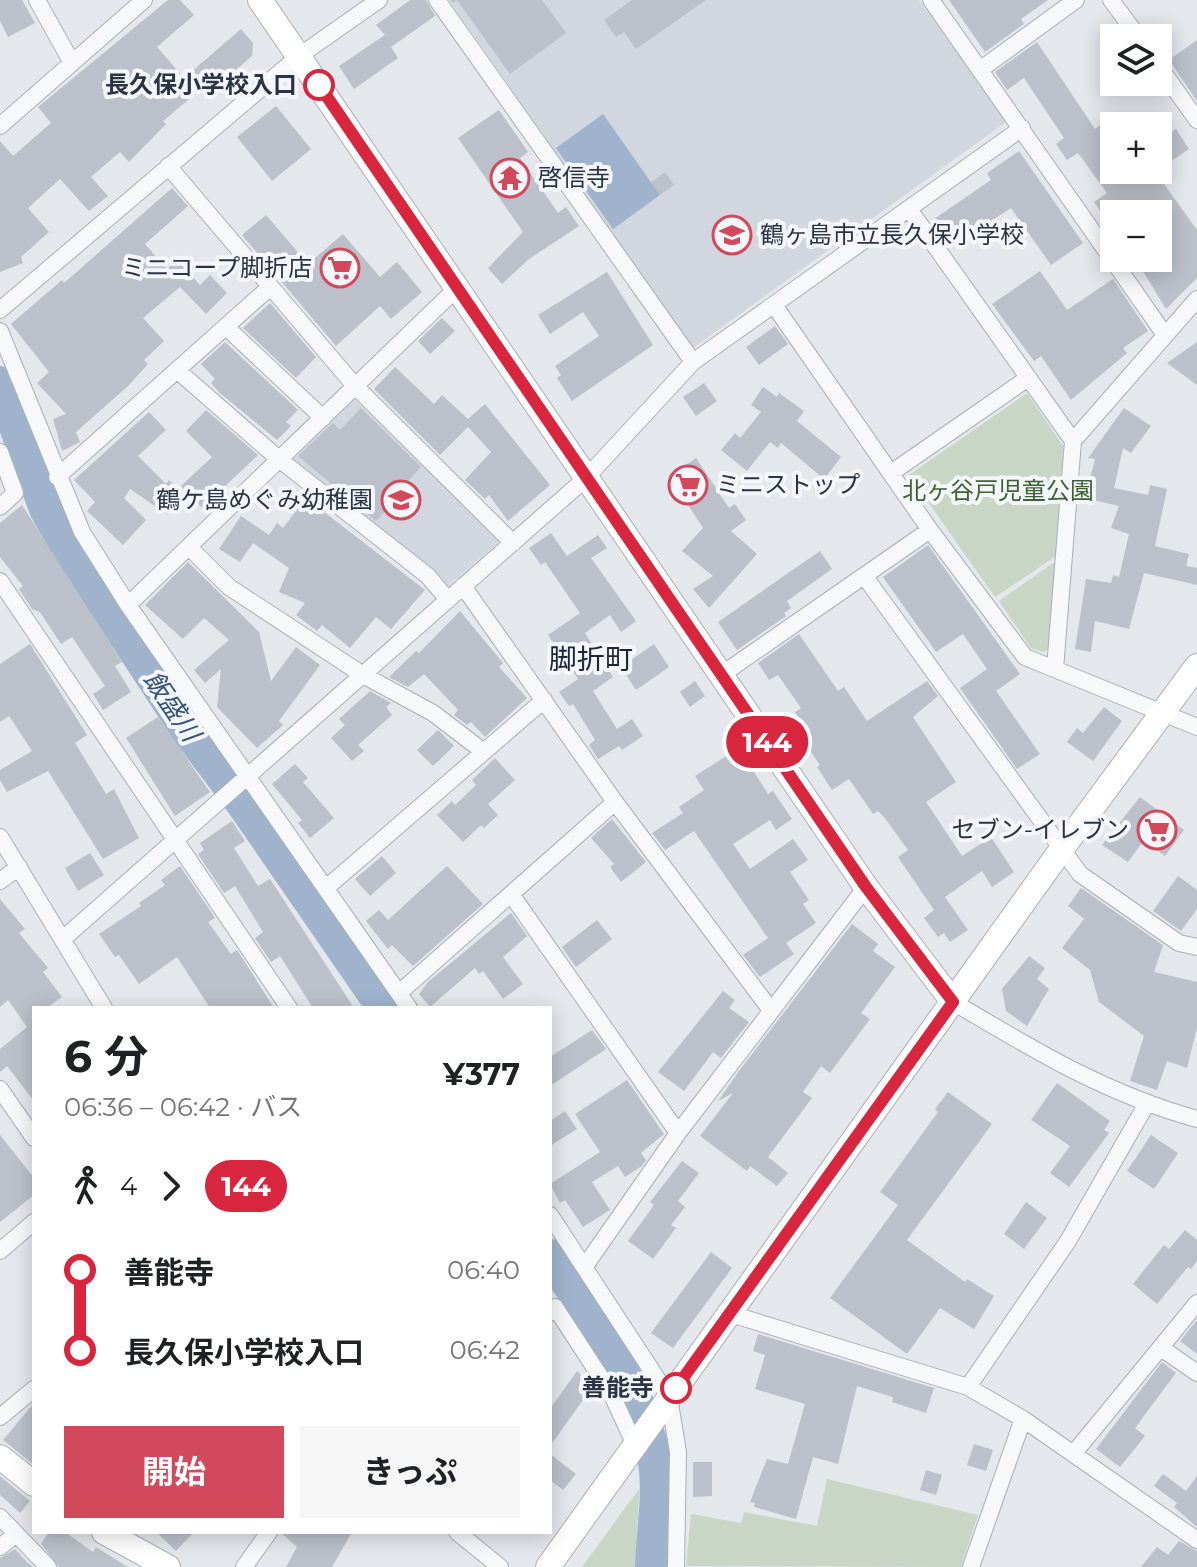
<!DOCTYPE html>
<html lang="ja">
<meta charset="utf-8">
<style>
body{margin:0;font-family:Montserrat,"Noto Sans JP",sans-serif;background:#f6f6f6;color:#202124;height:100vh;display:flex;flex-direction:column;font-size:30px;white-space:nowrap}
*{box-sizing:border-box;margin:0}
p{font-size:26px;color:#757577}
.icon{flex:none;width:44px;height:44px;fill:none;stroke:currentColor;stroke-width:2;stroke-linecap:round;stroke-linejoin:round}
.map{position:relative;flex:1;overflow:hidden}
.side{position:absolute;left:32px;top:1006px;width:520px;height:528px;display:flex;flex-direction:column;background:#fff;border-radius:0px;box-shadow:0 4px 20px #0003}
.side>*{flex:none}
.badge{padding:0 16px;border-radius:26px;font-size:28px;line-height:52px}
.fabs{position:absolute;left:1100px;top:24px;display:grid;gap:16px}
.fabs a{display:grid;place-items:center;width:72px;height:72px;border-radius:0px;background:#fff;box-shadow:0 4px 20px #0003;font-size:40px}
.map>.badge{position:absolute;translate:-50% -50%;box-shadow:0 0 0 4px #fff}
.legs{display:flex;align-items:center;gap:12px;height:88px;padding:0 32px;font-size:26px}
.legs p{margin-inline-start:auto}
.head{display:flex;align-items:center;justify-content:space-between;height:136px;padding:0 32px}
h1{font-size:44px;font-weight:700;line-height:60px}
.button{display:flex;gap:16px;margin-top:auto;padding:16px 32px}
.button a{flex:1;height:92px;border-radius:0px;background:#d1495b;color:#fff;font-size:32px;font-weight:700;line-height:92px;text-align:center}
.button a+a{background:#f6f6f6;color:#202124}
ul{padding:0 32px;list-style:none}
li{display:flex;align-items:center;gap:28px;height:80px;font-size:30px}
li i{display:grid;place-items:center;width:12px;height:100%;margin:0 10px;background:currentColor}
li i::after{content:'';width:20px;height:20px;margin:-10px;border:6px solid;border-radius:50%;background:#fff}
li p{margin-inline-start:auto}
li:first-child i{background:linear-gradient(#0000 50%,currentColor 0)}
li:last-child i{background:linear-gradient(currentColor 50%,#0000 0)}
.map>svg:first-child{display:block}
</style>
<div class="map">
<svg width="1197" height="1567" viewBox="0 0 1197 1567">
<rect width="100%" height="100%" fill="#e4e7ec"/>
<!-- built -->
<path fill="#d2d6de" d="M449,0H919L1006,122L693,348Z
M353,398L500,541L448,586L436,571L292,458Z"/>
<!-- green -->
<path fill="#c9d6c5" d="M1027,393L1063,446L1059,554L995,597L909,475Z
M1059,559L1050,648L1043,652L1031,648L999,601Z
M827,1479L978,1515L961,1567L686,1566L691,1514L741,1523L744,1512L817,1526Z
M639,1489L636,1567H582Z"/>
<!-- water -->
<path fill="#9fb4cc" d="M603,114L660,195L613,229L556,148Z"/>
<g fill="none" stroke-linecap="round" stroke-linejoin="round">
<!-- river -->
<path stroke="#9fb4cc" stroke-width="34" d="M0,383L46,509L71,553L188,731L244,805L384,1008
M550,1256C592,1319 641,1386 655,1463C660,1492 653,1536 652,1567"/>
</g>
<!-- building -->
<path fill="#bbc0ca" d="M0,0H22L35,23L8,37L0,21Z
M168,0H180L194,15L157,47L184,78L241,29L253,43L252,56L207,95L201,89L163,121L166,124L129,162L120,152L91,177L108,196L89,211L60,179L28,208L49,232L21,257L23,263L0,272V141L13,156L51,123L38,107Z
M410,0H426L435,16L391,47L398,58L354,89L339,66L385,35L376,25Z
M450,0H542L566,33L510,74L457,0L453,3Z
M632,0H706L636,49L624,32L616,37L604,20Z
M949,0H1048L1021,19L1024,24L985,52Z
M1197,40V101L1169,60Z
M1037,42L1095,129L1114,115V170H1154L1197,230V278L1166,309L1135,258H1158V214H1114V231L1094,202L1107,193L1078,153L1067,160L1056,144L1064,138L1024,78L1007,90L995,72Z
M276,106L311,149L272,181L237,137Z
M499,110L528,152L520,158L558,213L566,207L579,226L529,259L502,284L488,268L523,232L458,138Z
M1176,129L1189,149L1158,170V142Z
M1019,151L1083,243L1051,265L1011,208L950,248L931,221L991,180L987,173Z
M665,172L674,185L660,195L651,182Z
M172,188L188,206L145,244L167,269L178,260L200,285L210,275L227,293L206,314L180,287L143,318L164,341L144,360L148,364L127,387L76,432L80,442L62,451L53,419L66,414L37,383L49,372L11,324L62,280L64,283Z
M266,215L308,264L343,234L380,277L397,262L422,292L391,319L380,306L336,346L242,235Z
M1040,271L1067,310L1113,279L1148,331L1123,348L1127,353L1071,400L1041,356L1034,361L992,304Z
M607,272L653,345L572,401L557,378L561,375L555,366L599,336L583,312L550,334L538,315Z
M270,303L316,357L296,378L243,328Z
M442,318L455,331L430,354L418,341Z
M775,326L788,344L759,365L746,347Z
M225,342L298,410L286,422L291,426L277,440L220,393L211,383L215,379L201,364Z
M1197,342V385L1167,363Z
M395,367L434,404L442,395L468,419L485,404L550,485L508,521L489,495L485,499L465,480L491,452L468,427L440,455L374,389Z
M704,383L717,401L696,416L683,397Z
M763,387L777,397L779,393L804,411L797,421L841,457L824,479L781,443L778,448L770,442L747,471L721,450L735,433L740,438L761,412L751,405Z
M361,408L421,467L406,483L409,486L376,521L298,456L333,423L340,430Z
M1124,408L1151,426L1131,453L1123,448L1114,488L1148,495L1150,485L1167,489L1155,546L1189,554L1186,566L1197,568V585L1144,573L1129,629L1095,621L1091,652L1075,649L1086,579L1111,583L1113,575L1119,577L1129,534L1111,528L1119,506L1085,498L1095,459L1088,458Z
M206,410L258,455L223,488L226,490L205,511L181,486L212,457L186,431Z
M149,412L166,430L138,456L166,484L169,480L185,496L168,515L130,489L124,498L146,520L123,545L87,511L95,502L74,480Z
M696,458L729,508L735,504L746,520L731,531L757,554L709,608L693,589L713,576L682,551L703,528L669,476Z
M306,498L425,590L391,629L376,617L350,648L322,625L317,631L296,615L305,603L279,592L289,568L253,543L240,562L219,549L241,516L269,535L277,523L283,528Z
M22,505L122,662L115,666L131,692L103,710L93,694L105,686L72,637L61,644L40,612L32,609L19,589L23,586L0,557V523Z
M551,533L567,556L598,535L607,548L591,558L636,621L621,632L610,615L585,633L613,677L593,691L617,729L632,719L643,736L622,750L619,746L598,759L589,745L595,740L573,704L569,706L559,692L578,679L548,635L580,613L545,562L541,565L529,548Z
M928,545L1020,674L996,691L1040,754L1017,769L960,688L987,669L963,634L936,652L883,577Z
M820,551L832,569L787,601L791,608L784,613L786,616L737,650L718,622Z
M188,562L259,632L271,681L296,647L320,665L279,721L283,725L257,748L217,707L221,669L205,683L194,670L229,640L204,618L183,639L145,605Z
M460,611L503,663L499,667L527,698L485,737L471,722L467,725L454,715L458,710L424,674L408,687L389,677L416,651L419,653Z
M799,634L838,691L844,687L867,721L927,681L938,696L913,717L956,782L926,802L962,856L991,837L1014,872L992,887L982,871L945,897L968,930L950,942L944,933L938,937L924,918L934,910L898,857L908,850L884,817L878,811L873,814L849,779L832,790L817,767L820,765L791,723L799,718L795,712L801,708L778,675L769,680L758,663Z
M30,644L87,735L75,743L106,794L114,789L139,838L103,859L48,771L7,792L0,780V770L32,751L9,716L0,722V664Z
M654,644L669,667L636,690L621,667Z
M695,681L705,696L690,707L680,692Z
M370,691L391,703L386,707L392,715L358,745L364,751L352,761L331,738L345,725L339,719Z
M1104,707L1122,721L1093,761L1067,742L1077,728L1083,733Z
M158,717L210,792L175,816L126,738Z
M438,730L454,746L433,766L417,750Z
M739,748L768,794L773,791L792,819L776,830L770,820L733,844L750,869L793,839L808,860L790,872L809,900L803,904L816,923L786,943L794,954L760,977L743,955L768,938L694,831L665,850L652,833L683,813L679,807L704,790L695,776Z
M495,758L515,780L488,804L498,815L484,828L481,825L463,842L437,815L452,801L455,805L476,785L472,780Z
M295,764L308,778L303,782L334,818L310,838L298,823L302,820L272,784Z
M1140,797L1184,830L1165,856L1144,840L1128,862L1102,845Z
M612,819L646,862L621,882L610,867L614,864L591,838Z
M232,821L245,841L234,848L258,886L270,879L354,1008H313L280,956L271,962L255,938L263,932L235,886L224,893L198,854L204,850L200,843Z
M90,853L104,875L78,891L65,868Z
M382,856L396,873L370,896L355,879Z
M180,866L215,918L208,922L231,954L237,950L274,1008H210L177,957L139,984L119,955L115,957L99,934L141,906L139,903L165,885L161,880Z
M447,866L483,904L413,966L392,945L388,949L366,921L379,910L388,920Z
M1178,876L1197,890V909L1181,931L1153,911Z
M1081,888L1163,945L1154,972L1197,982V1028L1187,1068L1167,1061L1157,1090L1130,1081L1144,1036L1099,1002L1090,970L1062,948L1084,919L1068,906Z
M0,899L25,929L19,933L48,968L43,972L62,997L46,1008H34V1101L7,1066L0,1072V1049L27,1027L8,1000L0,1007Z
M511,913L527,936L503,957L523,984L503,999L483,971L479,974L475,968L430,1007L419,994L428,982Z
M597,920L612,939L576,967L562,947Z
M852,924L878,944L873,951L895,967L861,1013L870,1019L830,1073L821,1066L803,1092L812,1098L768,1157L788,1173L777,1186L750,1166L747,1171L700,1136L733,1093L718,1101L739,1071Z
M1029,956L1045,968L1037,979L1049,989L1027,1026L1006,1011L1002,989Z
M723,991L735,1000L729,1008L749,1022L721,1058L713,1052L684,1091L658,1072Z
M592,1030L606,1049L550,1086V1057Z
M627,1080L664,1134L641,1153L646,1160L642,1166L625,1177L618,1166L592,1182L610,1210L583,1227L565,1200L560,1203L550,1184L600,1152L575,1114Z
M1057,1083L1110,1121L1104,1130L1109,1133L1069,1187L1050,1173L1070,1146L1031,1120Z
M948,1092L992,1124L907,1240L965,1282L967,1279L994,1296L974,1329L940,1308L907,1354L830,1298L898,1205L880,1192L938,1112L935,1109Z
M565,1111L577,1129L550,1146V1121Z
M0,1135L34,1178V1195L0,1222Z
M1151,1135L1178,1153L1154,1189L1127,1171Z
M682,1161L699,1173L678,1201L685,1207L671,1225L676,1228L653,1259L628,1241L654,1205L650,1202Z
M1026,1202L1047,1218L1024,1249L1004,1234Z
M1185,1230L1197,1240V1261L1191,1269L1188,1267L1157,1304L1133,1284L1164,1245L1169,1249Z
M711,1252L732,1268L673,1348L651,1333Z
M1197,1320V1354L1180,1341Z
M758,1334L934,1388L926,1413L892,1402L893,1397L857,1386L838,1464L813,1457L796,1519L754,1507L755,1503L750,1502L767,1459L788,1464L805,1404L755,1389L765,1355L753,1351Z
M1162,1362L1176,1373L1135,1428L1145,1436L1120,1467L1096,1449Z
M577,1371L593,1386L550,1446V1409Z
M34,1403V1465L3,1440Z
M974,1444L993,1450L986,1471L967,1465Z
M550,1454L576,1474L563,1490L550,1480Z
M693,1462H712V1496L693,1497Z
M926,1470L942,1475L936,1495L920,1490Z
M1163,1474L1186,1491L1197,1476V1527L1174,1507L1177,1503L1154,1486Z
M0,1476L30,1501L20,1513L0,1495Z
M49,1532H65L93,1552L96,1547L128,1567H59L41,1544Z
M156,1532H194L176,1551Z
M280,1532H352L332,1567H286L297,1547Z
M1179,1541L1197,1551V1567H1141L1157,1547L1168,1555Z
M15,1549L28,1563L33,1567H0V1558Z"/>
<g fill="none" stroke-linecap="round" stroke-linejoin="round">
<defs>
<path id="street" d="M37,0L72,63
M437,0L693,362
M931,0L1165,335
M1111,0L1139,38
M1158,65L1197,120
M981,69L1076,0
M0,126L144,0
M168,166L355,386L513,543
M909,209L1073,441
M774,305L930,530L1025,657L1197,727
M0,310L299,56L379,0
M226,327L323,418
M0,331L82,532L128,605L409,1008
M178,371L280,460L428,576L448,600
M0,452L15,493L0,507
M891,473L1028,378
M57,477L269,288
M189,547L229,587L363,675L433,713L484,752
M865,577L1080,874L1179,943L1197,947
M0,581L289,1008
M463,586L615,802L770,1009
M128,605L457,288
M1055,669L1073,441L1197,299
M721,675L930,530
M0,837L104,1008
M0,881L19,867
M326,888L544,700
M511,894L678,1133
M64,938L585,479L693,362L1022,128
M399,993L615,802
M953,1002C1034,1050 1106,1094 1197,1119
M0,1089L34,1138
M550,1215L669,1397L678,1452L676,1567
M0,1251L34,1222
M585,1266L678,1133L866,887
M550,1313L555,1307L611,1393L635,1445
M731,1314L968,1387L1023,1419L1197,1540
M1161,1348L1197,1373
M968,1387L1068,1241L1146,1105
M0,1417L34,1389
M1074,1453L1197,1303
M0,1517L48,1567
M457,1532L500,1567
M0,1547L15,1535
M244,1567L269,1532
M971,1567L1023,1419"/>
<path id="secondary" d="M260,0L866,887L953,1002
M0,1457L34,1484
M104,1532L168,1567
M548,1567L1061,850L1197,666"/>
</defs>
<!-- street casing -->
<use href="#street" stroke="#a9aeb7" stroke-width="18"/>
<!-- secondary casing -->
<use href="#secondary" stroke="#a9aeb7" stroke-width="26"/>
<!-- street -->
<use href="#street" stroke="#f7f8fa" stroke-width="16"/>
<!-- secondary -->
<use href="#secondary" stroke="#fff" stroke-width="24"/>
</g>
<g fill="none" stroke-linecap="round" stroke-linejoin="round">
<defs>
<path id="line-1" d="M319,85L866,887L953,1002L676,1388"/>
</defs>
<!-- line-1 casing -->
<use href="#line-1" stroke="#fff" stroke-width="18"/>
<!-- line-1 -->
<use href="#line-1" stroke="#d7263d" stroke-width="12"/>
</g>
<!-- icons -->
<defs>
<symbol id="temple-ring" viewBox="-11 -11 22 22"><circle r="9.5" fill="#f4f6f9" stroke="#d1495b" stroke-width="1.5"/><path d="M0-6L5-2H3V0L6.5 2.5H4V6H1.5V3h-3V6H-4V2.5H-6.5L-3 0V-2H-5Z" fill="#d1495b"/></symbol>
<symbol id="school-ring" viewBox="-11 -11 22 22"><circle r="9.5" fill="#f4f6f9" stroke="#d1495b" stroke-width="1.5"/><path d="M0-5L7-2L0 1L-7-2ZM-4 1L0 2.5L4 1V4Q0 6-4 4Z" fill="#d1495b"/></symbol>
<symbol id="supermarket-ring" viewBox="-11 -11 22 22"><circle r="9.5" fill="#f4f6f9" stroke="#d1495b" stroke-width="1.5"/><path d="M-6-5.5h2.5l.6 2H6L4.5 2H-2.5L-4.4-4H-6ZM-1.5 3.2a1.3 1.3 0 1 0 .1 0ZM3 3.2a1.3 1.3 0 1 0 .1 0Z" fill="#d1495b"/></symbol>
</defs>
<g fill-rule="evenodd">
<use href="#temple-ring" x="488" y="156" width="44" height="44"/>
<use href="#school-ring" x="710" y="213" width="44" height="44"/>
<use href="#supermarket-ring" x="318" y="246" width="44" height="44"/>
<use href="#supermarket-ring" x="666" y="463" width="44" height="44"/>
<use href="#school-ring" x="379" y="478" width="44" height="44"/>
<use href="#supermarket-ring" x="1135" y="808" width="44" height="44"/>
</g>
<!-- markers -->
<g fill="#fff" stroke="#d7263d" stroke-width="4">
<circle cx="319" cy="85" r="14"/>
<circle cx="676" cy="1388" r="14"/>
</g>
<g text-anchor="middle" stroke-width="8" stroke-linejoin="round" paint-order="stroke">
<!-- stop labels -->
<g font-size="24" font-weight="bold" fill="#2b3445" stroke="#f4f6f9" text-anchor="end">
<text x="297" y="93">長久保小学校入口</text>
<text x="654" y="1396">善能寺</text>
</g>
<!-- poi labels -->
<g font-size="24" fill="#2b3445" stroke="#f4f6f9" text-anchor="start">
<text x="538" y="186">啓信寺</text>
<text x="760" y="243">鶴ヶ島市立長久保小学校</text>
<text x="312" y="276" text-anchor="end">ミニコープ脚折店</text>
<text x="716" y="493">ミニストップ</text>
<text x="373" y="508" text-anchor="end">鶴ケ島めぐみ幼稚園</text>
<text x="1129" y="838" text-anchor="end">セブン-イレブン</text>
</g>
<!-- park labels -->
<g font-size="24" fill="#3f6138" stroke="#f4f6f9">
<text x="998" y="499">北ヶ谷戸児童公園</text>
</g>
<!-- water labels -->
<g font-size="26" font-style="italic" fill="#34527a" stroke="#f4f6f9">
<text transform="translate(172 706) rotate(56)" y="9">飯盛川</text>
</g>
<!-- quarter labels -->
<g font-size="28" fill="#1d2536" stroke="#f4f6f9">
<text x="591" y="669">脚折町</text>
</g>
</g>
</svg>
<div class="fabs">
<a><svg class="icon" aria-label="layers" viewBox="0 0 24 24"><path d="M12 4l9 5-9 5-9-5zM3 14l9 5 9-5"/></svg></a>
<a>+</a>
<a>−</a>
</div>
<b class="badge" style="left:767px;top:742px;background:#d7263d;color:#fff">144</b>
<section class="side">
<div class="head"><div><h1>6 分</h1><p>06:36 – 06:42 · バス</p></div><b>¥377</b></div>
<div class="legs"><svg class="icon" aria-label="walk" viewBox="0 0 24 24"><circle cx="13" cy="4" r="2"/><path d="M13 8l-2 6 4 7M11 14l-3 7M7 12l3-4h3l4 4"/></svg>4<svg class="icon" aria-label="forward" viewBox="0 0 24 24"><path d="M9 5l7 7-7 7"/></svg><b class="badge" style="background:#d7263d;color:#fff">144</b></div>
<ul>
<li><i style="color:#d7263d"></i><b>善能寺</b><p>06:40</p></li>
<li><i style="color:#d7263d"></i><b>長久保小学校入口</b><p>06:42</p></li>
</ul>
<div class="button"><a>開始</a><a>きっぷ</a></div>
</section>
</div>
